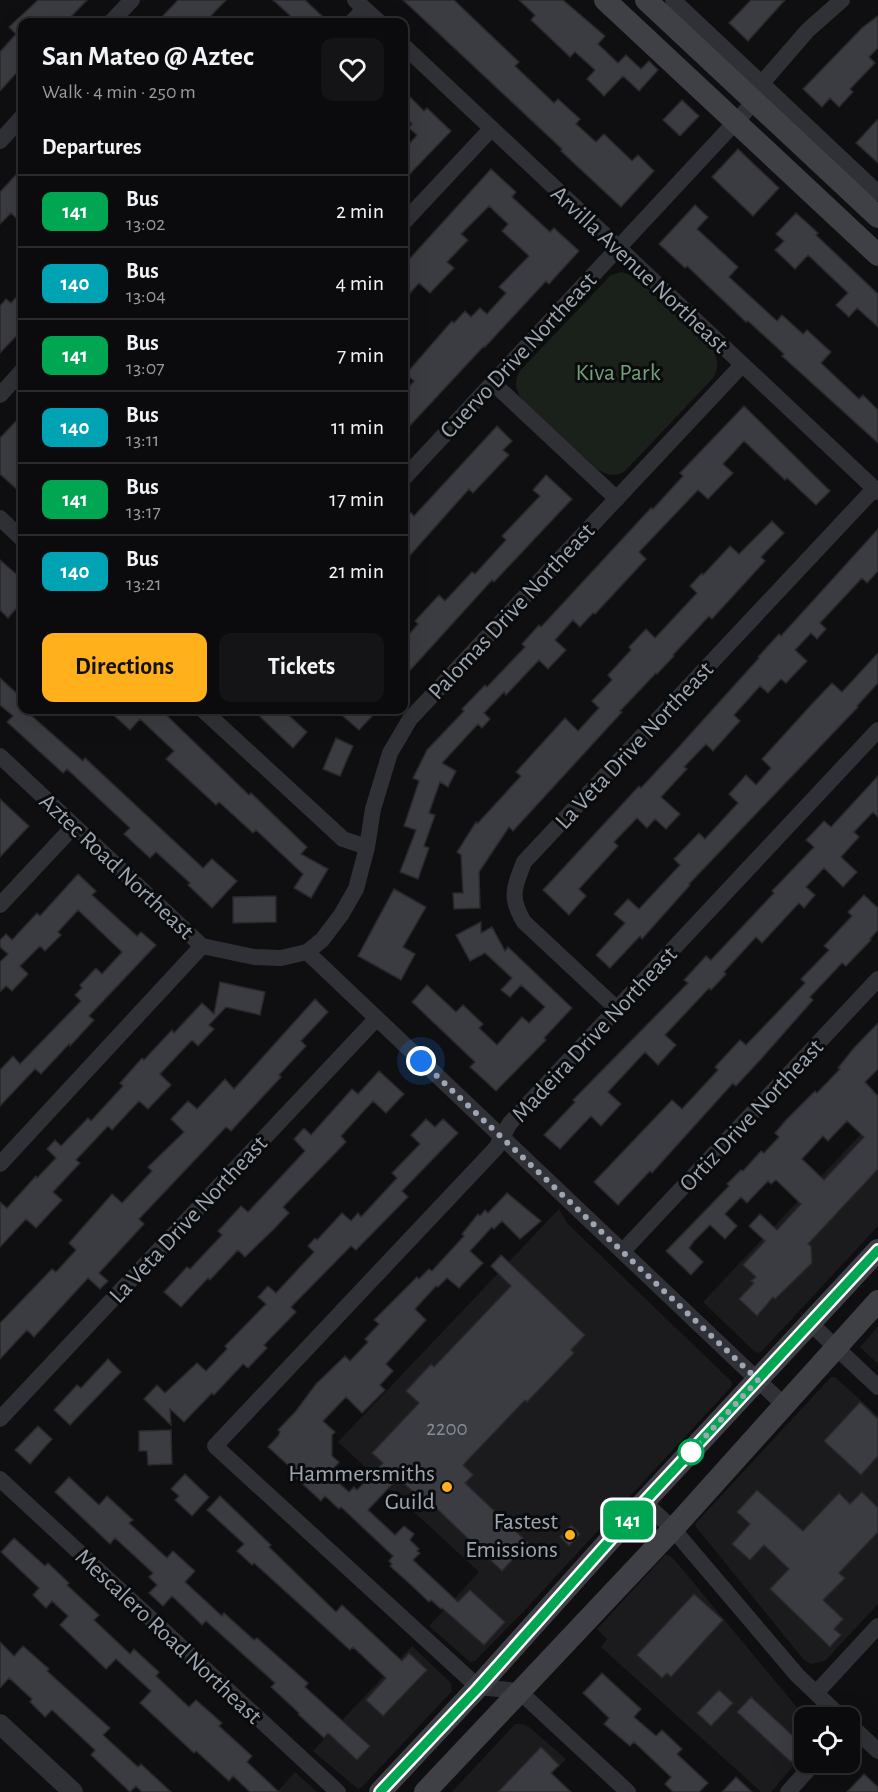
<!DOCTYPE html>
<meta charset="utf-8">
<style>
body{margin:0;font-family:"Alegreya Sans",sans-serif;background:#141416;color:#f1f3f6;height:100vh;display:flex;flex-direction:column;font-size:22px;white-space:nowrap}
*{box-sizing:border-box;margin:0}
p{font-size:20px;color:#9a9b9d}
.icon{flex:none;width:33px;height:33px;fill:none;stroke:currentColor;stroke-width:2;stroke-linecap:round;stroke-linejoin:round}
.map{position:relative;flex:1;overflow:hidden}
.panel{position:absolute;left:18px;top:18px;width:390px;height:696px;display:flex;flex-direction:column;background:#0b0b0d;border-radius:12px;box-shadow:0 6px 24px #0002,0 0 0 2px #2b2b2e}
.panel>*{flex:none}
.badge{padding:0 12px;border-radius:9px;font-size:21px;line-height:39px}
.buttons{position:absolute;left:794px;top:1707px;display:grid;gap:12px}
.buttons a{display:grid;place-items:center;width:66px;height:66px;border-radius:12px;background:#0b0b0d;box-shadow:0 6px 24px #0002,0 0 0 2px #2b2b2e;font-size:30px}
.you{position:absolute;width:30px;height:30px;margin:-15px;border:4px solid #fff;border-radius:50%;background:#1a73e8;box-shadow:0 0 0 9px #1a73e833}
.map>.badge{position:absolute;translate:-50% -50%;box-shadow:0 0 0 3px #fff}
h2{padding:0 24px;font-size:22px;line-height:54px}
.round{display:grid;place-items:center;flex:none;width:63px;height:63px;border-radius:12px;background:#141416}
.summary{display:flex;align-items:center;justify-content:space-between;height:102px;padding:0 24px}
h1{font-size:28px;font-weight:700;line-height:45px}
.cta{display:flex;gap:12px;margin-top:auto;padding:12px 24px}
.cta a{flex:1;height:69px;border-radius:12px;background:#ffb01a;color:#111;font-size:24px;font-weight:700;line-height:69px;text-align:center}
.cta a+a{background:#141416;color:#f1f3f6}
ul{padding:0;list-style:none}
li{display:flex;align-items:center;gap:18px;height:72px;padding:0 24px;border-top:2px solid #2b2b2e}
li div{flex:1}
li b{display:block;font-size:22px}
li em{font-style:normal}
li .badge{min-width:66px;font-weight:700;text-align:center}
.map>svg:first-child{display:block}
</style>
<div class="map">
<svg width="878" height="1792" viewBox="0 0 878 1792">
<rect width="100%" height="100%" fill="#0f0f11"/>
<!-- built -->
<path fill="#1b1b1e" d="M878,1116V1226L763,1350L759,1353L754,1351L703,1302Z
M559,1209L567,1223L732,1382L731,1387L523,1612L475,1661L470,1662L429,1626L479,1572L338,1442Z
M878,1327V1364L860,1347Z
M831,1377H835L878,1416V1604L825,1661L811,1664L804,1660L696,1527L695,1524Z
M665,1555H668L673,1558L805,1717L804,1754L771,1792H761L601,1647L607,1639L597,1629Z
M412,1646L451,1683L452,1691L362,1787L358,1789L313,1751Z
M515,1724H523L529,1727L566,1759L535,1792H452Z
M295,1772L317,1792H277Z"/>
<!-- green -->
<path fill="#1a211a" d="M622,272L635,277L713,350C718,360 719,368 713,378L624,472C613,477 607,475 597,469L521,399C516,389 514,382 519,372L611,275Z"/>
<!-- building -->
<path fill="#3b3c41" stroke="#29292d" stroke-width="1.5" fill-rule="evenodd" d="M38,0H87L66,22H22V67L0,91V52L16,34L9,27Z
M178,0H226L205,22H157Z
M273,0H305L322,16L316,22H297Z
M403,0H454L519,62L515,66L554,103L558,99L580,119L576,124L596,142L604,134L632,161L638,155L654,171L621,207L561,151L562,149Z
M519,0H563L605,36L598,44L618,63L626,55L641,69L649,61L658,70L639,91L623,76L604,96L587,79L595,70L575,52L570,57L531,20L535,15Z
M751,0H785L748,41L729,23Z
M878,16V48L869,57L875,63L850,89L853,92L839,107L830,98L822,107L803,89L863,27Z
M404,91L424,111L427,108L451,131L404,180V150L417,135L409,128L412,124L404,115Z
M682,100L699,116L680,136L663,120Z
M878,119V163L856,143Z
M738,149L779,188L753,216L712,177Z
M22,168V224L11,213L0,224V192Z
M491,169L516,192L512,197L550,232L554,228L579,251L549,284L546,281L485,347L484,346L404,432V393L414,381L406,374L452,321L454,323L465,311L471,317L480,308L487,314L506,293L499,287L529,256L502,231L508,224L489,206L461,234L468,240L447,262L454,268L430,293L419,283L404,300V265Z
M695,205L708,217L697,229L738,267L729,277L777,321L782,315L803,334L807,330L831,352L821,363L859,399L863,395L878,410V443L782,356L784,354L748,321L746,322L687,266L685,268L659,244Z
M796,213L818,233L816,235L878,294V327L857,308L849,317L836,305L848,293L808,255L795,269L775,250L784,241L776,234Z
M22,291V330L0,353V306L6,299L11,303Z
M744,406L830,491L816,505L787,478L785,480L744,441L723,464L733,473L708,499L698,490L639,552L646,559L595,614L593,613L580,627L573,620L555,640L566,650L548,669L539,660L506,695L504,692L484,713L490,719L482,728L478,724L442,763L456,771L448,787L440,782L429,813L435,815L424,846L429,848L418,879L400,872L416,830L404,826L419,781L413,778L427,750L464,711L462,709L485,685L487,687L525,647L522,644L539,625L541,627L651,508L653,509L683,476L680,473Z
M17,420L22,425V494L0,474V438Z
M497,426L512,441L503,450L509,455L473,493L469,489L404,562V506L414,516Z
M546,475L572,499L494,582L492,580L404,677V640L418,624L415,621L439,595L445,601L472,572L475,574L506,540L502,536L540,496L533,490Z
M772,521L784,533L761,557L765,561L712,619L709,616L673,655L674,656L657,674L656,673L620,711L622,712L513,831L509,827L479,872L480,908L454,909L453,893H463L461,855L457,852L476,822L478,823L521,776L516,772L565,718L578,731L599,708L592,701L612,680L608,675L631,650L629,647L646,629L655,638L697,593L690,586L702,573L703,575L730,546L739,554Z
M878,529V571L867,583L862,578L820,623L826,629L817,639L811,633L795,650L807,661L786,683L781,679L768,693L760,686L734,715L740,721L713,751L706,744L684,767L687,769L661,797L680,814L666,829L655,819L647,828L637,818L614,842L618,846L579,889L586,896L569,915L543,890L639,786L641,788L677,749L759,658L758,657L779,634L781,636Z
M0,560L22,579V602L8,618L0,610Z
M878,653V683L857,706L858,707L689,884L690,885L642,939L640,936L610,968L596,955L625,923L614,914L628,899L639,909L680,865L674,859L699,833L705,839L738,803L729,794L746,775L756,785L771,768L762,759L811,705L832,683L842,692Z
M0,678L22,698L18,703L22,710H25L83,761L85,758L203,868L212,859L237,881L212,908L188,885L190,883L156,852L150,858L124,834L130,828L67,769L63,773L7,722L13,716L0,705Z
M108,710H161L249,795L251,793L307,847L301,854L328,869L311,898L294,888L303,874L256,830L253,833L219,802L216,805L166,759L174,751L140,719L130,730Z
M253,710H283L307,732L293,748Z
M336,710H378L359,730Z
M336,738L353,746L340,776L323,769Z
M878,776V817L873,812L854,832L859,837L841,857L857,872L843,887L824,868L806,887L815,895L804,908L799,903L762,943L756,937L724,972L726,974L711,990L709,988L665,1035L676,1045L658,1065L645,1052L608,1092L621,1104L601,1126L591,1116L560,1149L544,1135L575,1102L573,1100L688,983L684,980L706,956L711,960L774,893L772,891L814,847L806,840L824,821L831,827Z
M0,799L29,826L0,857Z
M78,874L96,891L92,895L137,936L141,932L156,945L89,1016L94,1020L70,1046L69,1044L41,1074L35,1069L0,1106V1070L13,1056L20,1064L81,1001L75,995L82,988L80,985L96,968L102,974L122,952L78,910L58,932L61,935L45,951L40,946L20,966L28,974L12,991L6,986L0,992V962L8,954L0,947V940L6,934L12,940L37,913L40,916Z
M394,889L426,907L403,947L415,954L401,980L358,956Z
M864,895L878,908V930L870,939L871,940L846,966L842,963L810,997L813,1000L761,1059L736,1086L733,1083L652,1173L650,1171L618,1205L594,1182L672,1100L682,1109L718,1070L715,1067L740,1040L746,1045L773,1017L805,983L801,979L829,950L824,946L852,916L848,912Z
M276,896V922L233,923V897Z
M481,922V933L492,927L505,951L508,947L572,1008L544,1038L546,1040L496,1091L470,1067L475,1062L412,1002L427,985L456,1012L463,1005L483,1024L479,1028L497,1045L522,1017L529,1023L545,1007L521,985L510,997L501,990L512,978L485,953L470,961L456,935Z
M220,982L265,992L260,1015L226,1007L209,1025L214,1029L198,1046L192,1040L160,1074L171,1085L148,1109L139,1101L112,1130L108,1126L76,1160L80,1163L53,1192L62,1200L36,1228L26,1219L0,1247V1202L7,1208L36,1176L37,1178L56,1158L47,1149L55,1140L61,1146L88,1118L91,1121L123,1086L120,1083L142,1058L144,1060L172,1030L174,1033L202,1003L214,1014Z
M315,999L328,1012L301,1041L306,1046L279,1075L281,1077L231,1131L226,1127L139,1219L144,1224L99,1273L108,1281L100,1289L88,1278L34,1337L27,1330L0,1359V1323L52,1269L56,1272L76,1250L69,1243L112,1194L122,1203L152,1171L148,1167L184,1132L171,1119L188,1101L197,1109L225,1079L234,1089Z
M878,1023V1069L865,1082L878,1096V1169L808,1244L811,1246L812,1263L775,1299L773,1297L757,1316L739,1299L754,1283L751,1281L756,1277L743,1265L765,1241L749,1226L760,1214L777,1230L801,1204L776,1180L771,1184L768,1181L747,1203L741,1197L725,1214L737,1226L725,1239L710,1225L694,1241L689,1248L703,1262L691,1275L666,1251L729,1186L727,1184L741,1170L743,1171L761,1151L764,1153L779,1137L775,1133L786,1120L815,1091L817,1093L840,1069L838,1068L853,1049ZM847,1121L864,1137L824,1180L802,1159L823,1136L828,1141Z
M379,1071L404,1094L386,1113L373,1101L341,1136L346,1142L283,1207L289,1213L274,1229L245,1257L238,1250L210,1280L208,1278L181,1307L164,1292L187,1267L190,1269L222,1235L218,1231L241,1206L248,1212L305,1151L294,1139L304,1128L311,1135L352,1089L358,1094Z
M426,1119L435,1127L443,1119L458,1133L402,1191L408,1197L356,1250L351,1246L291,1307L296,1312L264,1345L267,1348L248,1368L243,1364L214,1395L212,1393L184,1422L170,1409L171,1425L144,1399L157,1385L165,1393L197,1363L206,1371L227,1349L225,1346L266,1304L258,1297L268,1286L276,1293L314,1252L308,1246L315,1238L317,1240L342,1213L351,1221L358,1213L361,1217L397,1178L392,1173L420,1144L411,1135Z
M507,1193L541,1221L520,1239L502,1221L494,1229L492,1227L470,1251L483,1263L459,1288L447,1278L438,1287L436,1286L415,1309L426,1320L386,1364L393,1371L380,1385L385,1390L362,1413L346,1397L323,1421L335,1432L332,1435V1456L339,1462L329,1474L349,1492L354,1487L357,1490L383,1463L372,1453L419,1403L406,1391L431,1364L434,1367L511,1286L491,1266L501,1255L585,1335L571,1350L574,1353L527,1402L525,1400L463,1465L473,1475L465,1483L528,1543L502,1571L435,1507L433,1510L398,1478L368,1510L395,1535L404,1526L414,1534L410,1540L419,1549L417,1551L420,1553L413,1560L458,1602L470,1590L505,1622L484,1645L442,1608L441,1609L431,1600L429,1602L410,1584L390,1566L392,1564L389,1561L393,1556L341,1507L339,1509L325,1496L321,1501L296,1478L299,1475L268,1447L278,1436L280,1432L278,1430L296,1411L316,1384L345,1356L350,1361L368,1342L365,1339L379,1324L374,1320L417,1277L419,1279L429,1269L432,1271L464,1236L462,1234L478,1214L480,1216L485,1210L488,1213Z
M108,1359L121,1372L70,1425L54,1410L77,1385L81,1388Z
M860,1402L878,1419V1456L861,1475L824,1441Z
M38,1426L52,1439L30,1464L15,1450Z
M171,1430L172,1464L148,1465L147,1451H139V1431Z
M185,1474L209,1497L192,1516L175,1500L179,1496L171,1489Z
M69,1477L99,1505L107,1496L133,1520L129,1523L167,1558L173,1551L195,1571L185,1582L222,1616L224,1613L254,1640L257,1638L308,1683L305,1687L370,1746L357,1760L328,1733L324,1738L298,1714L299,1713L271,1687L275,1683L206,1621L202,1625L172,1596L163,1606L149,1593L157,1585L149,1577L153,1573L115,1538L110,1544L55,1492Z
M757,1490L803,1531L839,1493L850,1504L862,1492L878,1508V1532L839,1573L845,1578L823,1600L843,1619L834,1629L841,1635L830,1647L770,1589L789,1569L764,1545L750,1560L732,1544L750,1524L737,1512Z
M220,1496L271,1545L269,1547L336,1612L342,1605L402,1661L409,1653L427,1670L383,1716L366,1700L386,1678L353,1647L350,1650L254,1563L252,1565L237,1551L244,1544L207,1510Z
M571,1525L580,1534L569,1546L560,1537Z
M14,1538L45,1566L48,1563L69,1583L67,1585L99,1615L94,1620L130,1654L134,1649L159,1672L156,1676L189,1707L196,1700L222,1723L219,1726L252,1756L247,1762L279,1792H250L233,1776L229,1781L196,1751L194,1753L140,1703L151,1691L116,1659L106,1669L82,1646L60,1625L68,1616L52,1601L46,1608L33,1595L39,1588L1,1552Z
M694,1594L723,1620L671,1677L667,1673L662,1678L637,1655Z
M0,1642L14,1656L23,1646L49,1669L47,1671L110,1728L103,1735L138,1767L141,1764L171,1792H142L136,1786L130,1792L91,1755L95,1750L52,1710L45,1717L30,1702L32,1699L9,1678L0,1688Z
M602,1673L641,1709L634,1717L656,1736L662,1730L682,1749L677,1754L708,1783L699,1792H673L665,1784L671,1777L634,1742L630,1746L604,1724L609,1718L583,1693Z
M719,1690L733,1703L711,1726L697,1713Z
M751,1697L804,1746L791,1762L737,1712Z
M541,1747L559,1765L551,1773L571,1792H498Z
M864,1774L878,1787V1792H847Z
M736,1777L752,1792H722Z"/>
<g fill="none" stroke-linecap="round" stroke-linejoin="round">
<!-- minor -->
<path stroke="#303136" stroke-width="16" d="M355,0L379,22
M673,0L878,193
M111,22L132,0
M352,22L364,9
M404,46L878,492
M762,83L808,30L842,0
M0,141L22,117
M404,222L491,129
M493,383L617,499
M0,395L22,371
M404,478L755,101
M0,518L22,539
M203,710L343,839L367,847
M0,756L202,946L254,957L281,958L307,952L322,940L341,915L356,889L367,847L373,809L390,753L410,719L742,365
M0,905L74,826
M307,952L783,1404
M616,1008L524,922C509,897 514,888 524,862L874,489
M0,1164L202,946
M623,1251L878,979
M810,1323L878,1387
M0,1419L376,1019
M0,1479L338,1792
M644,1502L673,1529L797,1675L842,1718
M816,1693L878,1626
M849,1724L878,1751
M628,1792L519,1691L478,1687L215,1446L496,1148L510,1123L878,730
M788,1792L815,1762"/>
<!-- tertiary -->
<path stroke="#303136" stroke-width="20" d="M0,1724L73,1792"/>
<!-- secondary -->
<path stroke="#3e4046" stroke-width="22" d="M605,0L878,255
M646,0L878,217
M380,1792L478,1687L644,1502L878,1250
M425,1792L673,1529L878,1301"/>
</g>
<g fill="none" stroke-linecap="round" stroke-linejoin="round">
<defs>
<path id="line" d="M380,1792L478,1688L644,1502L878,1250"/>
</defs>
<!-- line casing -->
<use href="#line" stroke="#fff" stroke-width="14"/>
<!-- line -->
<use href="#line" stroke="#00a651" stroke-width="9"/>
<!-- walk -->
<path stroke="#9fa6b3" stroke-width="6" stroke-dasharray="0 10.8" d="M421,1061L758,1380L691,1452"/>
</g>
<!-- markers -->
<circle fill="#fff" stroke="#00a651" stroke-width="3" cx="691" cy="1452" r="12"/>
<g fill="#ffb01a" stroke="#0a0b0c" stroke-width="2">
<circle cx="447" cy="1487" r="6"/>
<circle cx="570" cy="1535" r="6"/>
</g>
<g text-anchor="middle" stroke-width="6" stroke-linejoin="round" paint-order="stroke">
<!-- number labels -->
<g font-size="21" fill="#868c96">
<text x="447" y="1435">2200</text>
</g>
<!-- street labels -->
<g font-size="24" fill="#9fa6b3" stroke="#0a0b0c">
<text transform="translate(640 269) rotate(43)" y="8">Arvilla Avenue Northeast</text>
<text transform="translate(518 355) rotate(-47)" y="8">Cuervo Drive Northeast</text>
<text transform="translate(511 611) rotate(-47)" y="8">Palomas Drive Northeast</text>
<text transform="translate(634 745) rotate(-47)" y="8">La Veta Drive Northeast</text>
<text transform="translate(117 866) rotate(43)" y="8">Aztec Road Northeast</text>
<text transform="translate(594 1034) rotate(-47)" y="8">Madeira Drive Northeast</text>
<text transform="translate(751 1115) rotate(-47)" y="8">Ortiz Drive Northeast</text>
<text transform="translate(188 1219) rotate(-47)" y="8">La Veta Drive Northeast</text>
<text transform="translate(169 1636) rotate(43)" y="8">Mescalero Road Northeast</text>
</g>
<!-- park labels -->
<g font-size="24" fill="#75a077" stroke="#0a0b0c">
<text x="618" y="380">Kiva Park</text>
</g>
<!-- poi labels -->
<g font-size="24" fill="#9fa6b3" stroke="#0a0b0c" text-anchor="end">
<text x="435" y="1481">Hammersmiths<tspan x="435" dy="28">Guild</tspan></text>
<text x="558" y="1529">Fastest<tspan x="558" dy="28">Emissions</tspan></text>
</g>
</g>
</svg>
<div class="buttons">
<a><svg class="icon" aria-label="locate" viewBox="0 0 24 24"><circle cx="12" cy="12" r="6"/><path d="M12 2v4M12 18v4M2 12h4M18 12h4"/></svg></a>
</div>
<div class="you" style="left:421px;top:1061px"></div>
<b class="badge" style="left:628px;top:1520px;background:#00a651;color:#fff">141</b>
<section class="panel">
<div class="summary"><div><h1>San Mateo @ Aztec</h1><p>Walk · 4 min · 250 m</p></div><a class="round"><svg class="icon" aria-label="heart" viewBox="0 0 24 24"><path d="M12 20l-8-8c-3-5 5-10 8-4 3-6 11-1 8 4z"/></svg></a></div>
<h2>Departures</h2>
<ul>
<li><span class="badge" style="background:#00a651;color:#fff">141</span><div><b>Bus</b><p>13:02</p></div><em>2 min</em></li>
<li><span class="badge" style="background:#00a3b4;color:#fff">140</span><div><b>Bus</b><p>13:04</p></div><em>4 min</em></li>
<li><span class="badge" style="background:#00a651;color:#fff">141</span><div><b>Bus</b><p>13:07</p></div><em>7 min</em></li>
<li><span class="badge" style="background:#00a3b4;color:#fff">140</span><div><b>Bus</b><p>13:11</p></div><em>11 min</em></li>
<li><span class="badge" style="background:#00a651;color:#fff">141</span><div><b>Bus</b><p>13:17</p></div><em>17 min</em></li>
<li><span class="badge" style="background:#00a3b4;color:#fff">140</span><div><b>Bus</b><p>13:21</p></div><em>21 min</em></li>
</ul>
<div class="cta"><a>Directions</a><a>Tickets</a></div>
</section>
</div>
